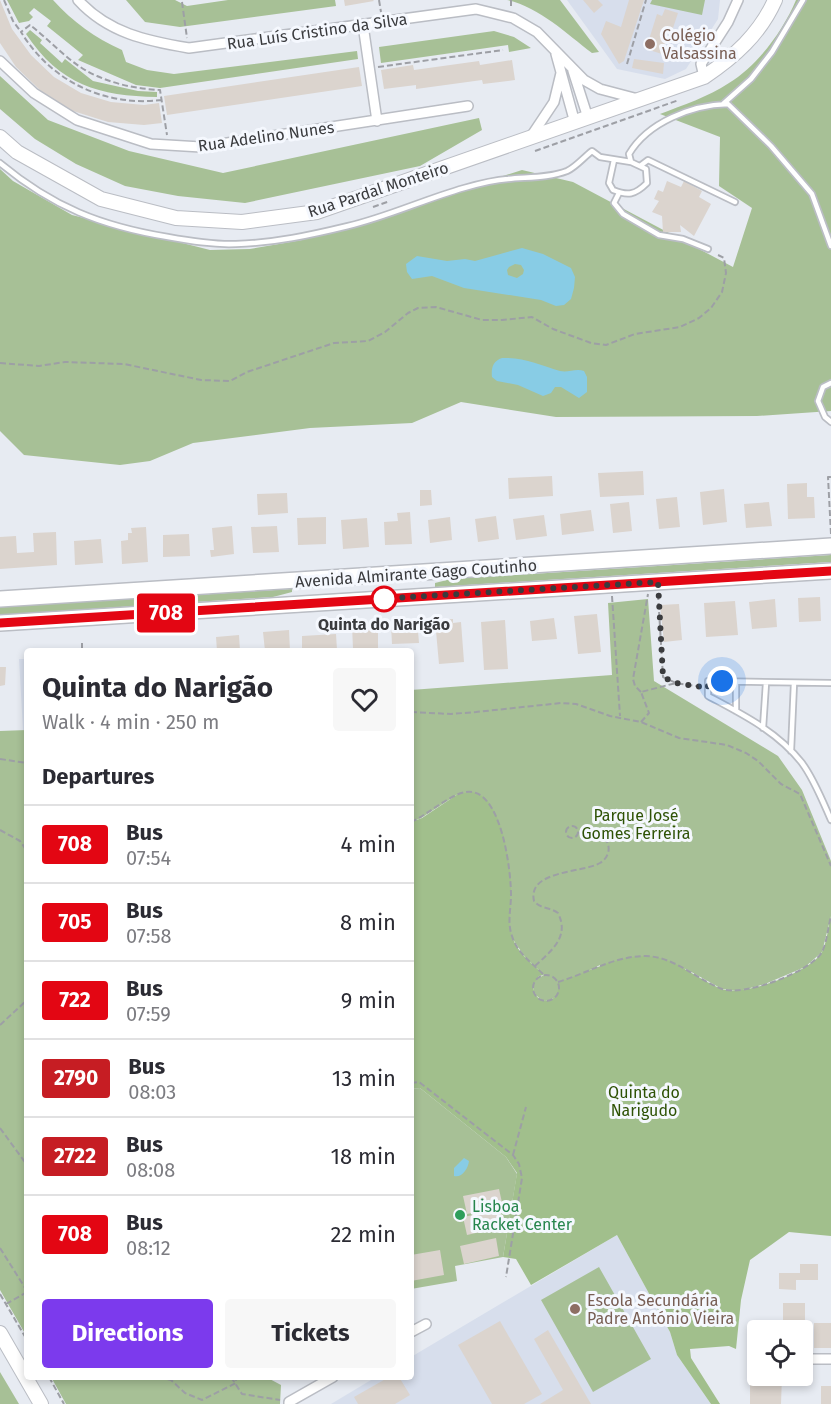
<!DOCTYPE html>
<meta charset="utf-8">
<style>
body{margin:0;font-family:"Fira Sans",sans-serif;background:#f7f7f7;color:#2b2b33;height:100vh;display:flex;flex-direction:column;font-size:22px;white-space:nowrap}
*{box-sizing:border-box;margin:0}
p{font-size:20px;color:#7c7c81}
.icon{flex:none;width:33px;height:33px;fill:none;stroke:currentColor;stroke-width:2;stroke-linecap:round;stroke-linejoin:round}
.map{position:relative;flex:1;overflow:hidden}
.panel{position:absolute;left:24px;top:648px;width:390px;height:732px;display:flex;flex-direction:column;background:#fff;border-radius:6px;box-shadow:0 3px 9px #0003}
.panel>*{flex:none}
.badge{padding:0 12px;border-radius:4px;font-size:21px;line-height:39px}
.buttons{position:absolute;left:747px;top:1320px;display:grid;gap:12px}
.buttons a{display:grid;place-items:center;width:66px;height:66px;border-radius:6px;background:#fff;box-shadow:0 3px 9px #0003;font-size:30px}
.you{position:absolute;width:30px;height:30px;margin:-15px;border:4px solid #fff;border-radius:50%;background:#1a73e8;box-shadow:0 0 0 9px #1a73e833}
.map>.badge{position:absolute;translate:-50% -50%;box-shadow:0 0 0 3px #fff}
h2{padding:0 18px;font-size:22px;line-height:54px}
.round{display:grid;place-items:center;flex:none;width:63px;height:63px;border-radius:6px;background:#f7f7f7}
.summary{display:flex;align-items:center;justify-content:space-between;height:102px;padding:0 18px}
h1{font-size:28px;font-weight:700;line-height:45px}
.action{display:flex;gap:12px;margin-top:auto;padding:12px 18px}
.action a{flex:1;height:69px;border-radius:6px;background:#7c3aed;color:#fff;font-size:24px;font-weight:700;line-height:69px;text-align:center}
.action a+a{background:#f7f7f7;color:#2b2b33}
ul{padding:0;list-style:none}
li{display:flex;align-items:center;gap:18px;height:78px;padding:0 18px;border-top:2px solid #e1e1e2}
li div{flex:1}
li b{display:block;font-size:22px}
li em{font-style:normal}
li .badge{min-width:66px;font-weight:700;text-align:center}
.map>svg:first-child{display:block}
</style>
<div class="map">
<svg width="831" height="1404" viewBox="0 0 831 1404">
<rect width="100%" height="100%" fill="#e7ebf2"/>
<!-- built -->
<path fill="#d7deec" d="M567,0H720L718,19L686,69L665,79L617,69Z
M19,659H27V730H23Z
M617,1235L670,1332L677,1355L711,1404H331L376,1377H411V1357Z"/>
<!-- green -->
<path fill="#a7c096" d="M7,0H53C73,22 95,38 122,50L126,62L147,70L174,74L357,51L358,59L160,88L136,85L78,60L83,55L47,26L51,21L34,8L29,13L33,17L29,21L19,23Z
M126,0H175L187,6L228,0H335L336,6L180,27L145,22Z
M507,0H560L599,52L592,53C567,34 539,7 507,0Z
M652,0H705L702,15L650,4Z
M796,0H831V411L757,416L556,417L461,402L412,423L310,428L193,443L150,461L120,465L24,455L0,431V169L13,181L72,215L210,250L250,249L302,240L522,170L573,182L733,267L752,208L719,186L720,137L660,114C683,105 708,97 729,83C758,65 783,31 796,0Z
M30,30L42,40L40,43L62,63L65,59L93,81L138,91L157,92V97C99,96 60,85 26,34Z
M494,31L514,37L531,48L509,52L508,45L381,63L379,47Z
M0,76L48,120L129,151L223,173L479,118L482,130L420,166L245,203L178,196L125,186L76,164L35,139L0,109Z
M831,555V562L435,587V583L451,579Z
M292,589V592L273,597L0,615V607Z
M648,599L654,681L778,756L802,790L831,861V916L822,952L805,967L765,984L739,991L722,989L686,969L600,965L578,976L559,982C560,993 556,1000 545,1001C535,997 531,990 535,980L544,975L525,957L512,938L508,925L511,893L458,794L421,818L411,822V690L612,675L608,603Z
M27,730V1337L0,1290V731Z
M420,1088L506,1157L517,1174L503,1257L455,1266L457,1281L411,1289V1089Z
M599,1267L651,1359L593,1392L541,1300Z
M0,1372L19,1404H0Z
M51,1377H266L281,1385L280,1404H66Z"/>
<!-- forest -->
<path fill="#a1bf8c" d="M473,792C477,794 481,795 485,798C504,817 512,869 511,895C511,909 507,922 512,936C517,953 532,963 544,975L539,976L533,985C534,1008 562,1005 558,982C588,973 614,956 646,956C675,957 696,979 722,989C743,997 811,972 822,952C827,942 828,927 831,916V1236L789,1232L750,1260L741,1300L736,1349L729,1346L690,1349L691,1358L720,1404H711L677,1355L670,1332L617,1235L531,1285L516,1259L503,1257L517,1173L506,1157L420,1088L411,1089V822L422,818L458,794Z"/>
<!-- water -->
<path fill="#88cce5" fill-rule="evenodd" d="M522,248L543,254L571,268L575,277L574,288L571,299L564,305L556,306L541,300L464,288L432,276L412,279L407,272L406,264L417,256L447,261L465,259L475,261ZM515,264L521,265L524,270L523,274L517,278L508,275L507,270L509,267Z
M502,358C524,357 540,365 560,371C568,373 576,368 584,371L587,377V392L579,398L561,387H555L551,393L543,396L518,385L497,381L492,377C491,368 493,361 502,358Z
M464,1158L469,1161C468,1169 462,1178 454,1176V1168Z"/>
<!-- building -->
<path fill="#dbd4ce" d="M0,0L12,29L31,55L54,77L81,93L111,102L144,105L159,103L162,123L144,125L108,122L73,111L42,92L16,67L0,43Z
M344,0H373L374,1L345,6Z
M583,0H598L603,5L594,13Z
M629,0H644L624,61L619,64L601,34L606,21L621,27Z
M665,9L678,13L673,28L670,27L662,54L646,49L657,14L662,16Z
M634,59L664,63L663,74L632,68Z
M512,60L515,80L483,84L482,80L416,89V85L384,89L381,70L413,65L414,70L479,61L480,65Z
M359,67L362,86L167,115L164,96Z
M667,181L681,187L684,181L702,191L699,197L711,204L694,236L680,225L681,232H663L662,216L652,212L659,201L654,199L658,190L663,192Z
M643,471L644,495L600,497L598,473Z
M552,476L553,496L509,499L508,478Z
M807,483V497H814L815,518L788,519L787,484Z
M724,489L727,522L703,525L700,492Z
M420,490H431L432,505L420,506Z
M287,493L288,513L258,515L257,494Z
M677,497L680,527L659,529L656,499Z
M629,502L632,531L613,533L610,504Z
M769,502L772,526L746,528L744,504Z
M591,510L594,531L562,535L560,514Z
M410,512L412,544L385,545L384,522L398,521L397,513Z
M544,515L547,536L516,540L513,519Z
M496,516L499,539L478,542L475,519Z
M326,517V544L298,545L297,518Z
M450,517L452,540L430,543L428,520Z
M367,518L369,547L343,549L341,520Z
M232,526L234,554L211,557L210,550H214L212,528Z
M277,526L279,552L253,553L251,527Z
M146,527L148,562L122,564L121,541L128,540V533H132L131,528Z
M56,532L57,565L0,569V537L16,536L17,553L34,552L33,533Z
M189,534L190,556L163,557V535Z
M101,539L103,563L75,565L74,541Z
M820,597L821,621L799,622L798,598Z
M775,599L777,627L752,629L749,602Z
M735,601L738,635L706,637L704,603Z
M679,604L682,640L664,642L660,605Z
M597,614L601,652L578,654L574,616Z
M554,618L557,639L532,641L530,621Z
M453,619V623L461,622L464,662L439,664L435,620Z
M505,620L508,669L484,670L481,622Z
M413,623L414,632L418,631L419,643L392,644L391,625Z
M370,624V629H378V648L353,649L352,625Z
M289,630L290,651H265L263,632Z
M336,634L337,650L302,651V636Z
M239,635L240,651H217L216,637Z
M0,667H6L5,685L0,686Z
M499,1189L503,1207L467,1214L463,1196Z
M499,1210L502,1227L467,1235L463,1217Z
M496,1238L499,1256L464,1264L460,1246Z
M440,1250L444,1275L411,1281V1255Z
M800,1264H818V1280H796V1290L779,1289V1273H800Z
M783,1303H805V1333H802V1330H783Z
M500,1321L542,1394L524,1404H492L458,1345Z
M814,1323H831V1348H814Z
M548,1330L591,1404H540L563,1390L534,1339Z
M747,1334H758V1349H747Z
M750,1365H758V1376H782L781,1404H750Z
M389,1377H399L410,1395L395,1404H358L354,1397Z
M821,1386H831V1404H821Z"/>
<g fill="none" stroke-linecap="round" stroke-linejoin="round">
<defs>
<path id="lane" d="M723,104L751,79L772,52L803,0
M631,162L629,154C648,122 692,105 728,104L771,146L812,194L831,246
M0,163C53,207 101,226 168,237C190,241 213,245 236,244C274,243 311,235 348,226C387,217 425,199 464,188C478,184 494,180 508,179C527,177 549,178 567,171C576,167 584,157 592,151L600,157L631,162L646,169L647,183C635,195 628,196 613,190L609,183L614,160
M640,166L648,160L735,202
M619,193L614,203L623,214L659,235L683,239L708,249
M831,383L823,387L818,401L825,417L831,422
M831,683L708,681V696C742,714 778,732 802,763C814,779 823,802 831,820
M736,711V682
M763,728L766,683
M791,751L794,683"/>
<path id="street" d="M78,0C108,33 147,41 189,48L476,9L513,18L537,32L584,80L600,89L638,99
M363,25L377,121
M556,54L575,123
M0,61L34,93L77,120L151,144L201,147L468,106
M573,71L588,118
M704,77L701,64L728,22L738,0
M530,138L554,102L561,73
M411,1332L426,1324
M802,1359H831
M289,1404V1402L333,1377"/>
<path id="secondary" d="M0,137L17,152L101,199L176,218L242,222L317,212L704,77C734,57 760,34 775,0
M0,1333L41,1404"/>
<path id="primary" d="M0,599L831,546
M0,623L831,571"/>
</defs>
<!-- lane casing -->
<use href="#lane" stroke="#babdc4" stroke-width="8"/>
<!-- street casing -->
<use href="#street" stroke="#babdc4" stroke-width="12"/>
<!-- secondary casing -->
<use href="#secondary" stroke="#babdc4" stroke-width="16"/>
<!-- primary casing -->
<use href="#primary" stroke="#babdc4" stroke-width="18"/>
<!-- path -->
<path stroke="#9d9fa5" stroke-width="2" stroke-dasharray="6 3" stroke-linecap="butt" d="M4,0L13,21L21,32
M379,0L381,12
M511,0V7
M182,2L187,38
M627,64L646,0
M378,67L503,50
M162,100C104,107 51,81 21,32L30,25C51,41 72,66 97,76C117,85 139,89 160,90L167,135
M535,151L679,100
M373,207L390,201
M0,363L39,366L65,362L124,364L201,380L230,381L247,372L334,343L368,341L385,332L408,313L418,308L436,307L482,320H502L532,317L553,329L591,343L606,345L635,334L680,327L699,318L711,308L722,292L726,273L724,258L716,254
M831,534L828,477H831
M658,594L663,677L676,683L701,687
M612,596L620,716
M82,643V651
M641,692L635,686L633,679L648,594
M411,712L451,714L476,712L561,703L576,704L610,716L641,722L679,738L727,745L746,753L758,761L781,784L800,794L831,866
M641,722L649,713L641,692L676,683
M0,759L27,763
M411,822C428,815 455,789 472,792C502,796 511,871 511,895C511,909 507,922 512,936C517,953 532,963 544,975
M566 832a6 6 0 1 1 12 0a6 6 0 1 1-12 0Z
M0,830L20,841L27,851
M535,966C551,951 570,937 558,913C550,907 540,909 534,901C527,870 583,873 600,863C612,856 612,839 597,834C592,833 585,833 579,833
M533 988a13 13 0 1 1 26 0a13 13 0 1 1-26 0Z
M558,982C588,973 614,956 646,956C675,957 696,979 722,989C743,997 811,972 822,952C827,942 828,927 831,916
M0,1025L27,1000
M411,1083L419,1082L513,1155L519,1164L522,1178L506,1277
M0,1128L27,1165
M513,1155L526,1107
M0,1248L27,1291
M0,1294L27,1340
M6,1304L27,1292
M49,1377L64,1404
M159,1377L171,1380L185,1393L202,1400L236,1383V1377
M231,1377L242,1394L280,1400"/>
<!-- lane -->
<use href="#lane" stroke="#fff" stroke-width="4.5"/>
<!-- street -->
<use href="#street" stroke="#fff" stroke-width="9"/>
<!-- secondary -->
<use href="#secondary" stroke="#fff" stroke-width="14"/>
<!-- primary -->
<use href="#primary" stroke="#fff" stroke-width="15"/>
</g>
<g fill="none" stroke-linecap="round" stroke-linejoin="round">
<defs>
<path id="line" d="M0,623L831,571"/>
</defs>
<!-- line casing -->
<use href="#line" stroke="#fff" stroke-width="14"/>
<!-- line -->
<use href="#line" stroke="#e30613" stroke-width="9"/>
<!-- walk -->
<path stroke="#3a3b3e" stroke-width="6" stroke-dasharray="0 10.8" d="M384,599H377L658,582L663,677L676,683L708,688V681H722"/>
</g>
<!-- markers -->
<g fill="#8d6e63" stroke="#f5f8fe" stroke-width="2">
<circle cx="650" cy="44" r="6"/>
<circle cx="575" cy="1309" r="6"/>
</g>
<circle fill="#fff" stroke="#e30613" stroke-width="3" cx="384" cy="599" r="12"/>
<circle fill="#2e9e5b" stroke="#f5f8fe" stroke-width="2" cx="460" cy="1215" r="6"/>
<g text-anchor="middle" stroke-width="6" stroke-linejoin="round" paint-order="stroke">
<!-- street labels -->
<g font-size="16" fill="#3a3b3e" stroke="#f5f8fe">
<text transform="translate(317 31) rotate(-8)" y="6">Rua Luís Cristino da Silva</text>
<text transform="translate(266 136) rotate(-8)" y="6">Rua Adelino Nunes</text>
<text transform="translate(378 189) rotate(-18)" y="6">Rua Pardal Monteiro</text>
<text transform="translate(416 573) rotate(-4)" y="6">Avenida Almirante Gago Coutinho</text>
</g>
<!-- education labels -->
<g font-size="16" fill="#785e54" stroke="#f5f8fe" text-anchor="start">
<text x="662" y="41">Colégio<tspan x="662" dy="18">Valsassina</tspan></text>
<text x="587" y="1306">Escola Secundária<tspan x="587" dy="18">Padre António Vieira</tspan></text>
</g>
<!-- stop labels -->
<g font-size="16" font-weight="bold" fill="#3a3b3e" stroke="#f5f8fe">
<text x="384" y="630">Quinta do Narigão</text>
</g>
<!-- park labels -->
<g font-size="16" fill="#2e5205" stroke="#f5f8fe">
<text x="636" y="821">Parque José<tspan x="636" dy="18">Gomes Ferreira</tspan></text>
<text x="644" y="1098">Quinta do<tspan x="644" dy="18">Narigudo</tspan></text>
</g>
<!-- leisure labels -->
<g font-size="16" fill="#27864d" stroke="#f5f8fe" text-anchor="start">
<text x="472" y="1212">Lisboa<tspan x="472" dy="18">Racket Center</tspan></text>
</g>
</g>
</svg>
<div class="buttons">
<a><svg class="icon" aria-label="locate" viewBox="0 0 24 24"><circle cx="12" cy="12" r="6"/><path d="M12 2v4M12 18v4M2 12h4M18 12h4"/></svg></a>
</div>
<div class="you" style="left:722px;top:681px"></div>
<b class="badge" style="left:166px;top:613px;background:#e30613;color:#fff">708</b>
<section class="panel">
<div class="summary"><div><h1>Quinta do Narigão</h1><p>Walk · 4 min · 250 m</p></div><a class="round"><svg class="icon" aria-label="heart" viewBox="0 0 24 24"><path d="M12 20l-8-8c-3-5 5-10 8-4 3-6 11-1 8 4z"/></svg></a></div>
<h2>Departures</h2>
<ul>
<li><span class="badge" style="background:#e30613;color:#fff">708</span><div><b>Bus</b><p>07:54</p></div><em>4 min</em></li>
<li><span class="badge" style="background:#e30613;color:#fff">705</span><div><b>Bus</b><p>07:58</p></div><em>8 min</em></li>
<li><span class="badge" style="background:#e30613;color:#fff">722</span><div><b>Bus</b><p>07:59</p></div><em>9 min</em></li>
<li><span class="badge" style="background:#c61d23;color:#fff">2790</span><div><b>Bus</b><p>08:03</p></div><em>13 min</em></li>
<li><span class="badge" style="background:#c61d23;color:#fff">2722</span><div><b>Bus</b><p>08:08</p></div><em>18 min</em></li>
<li><span class="badge" style="background:#e30613;color:#fff">708</span><div><b>Bus</b><p>08:12</p></div><em>22 min</em></li>
</ul>
<div class="action"><a>Directions</a><a>Tickets</a></div>
</section>
</div>
